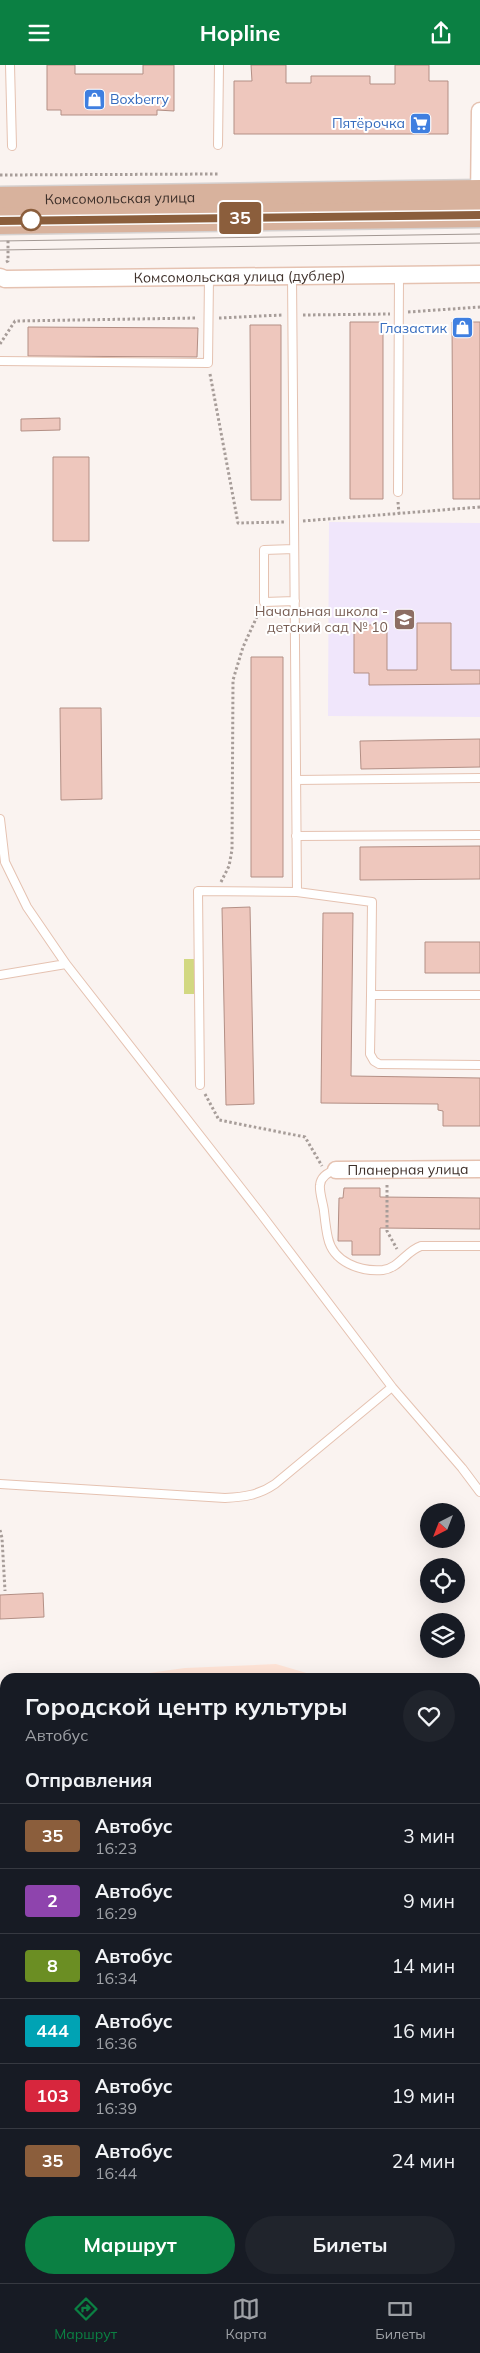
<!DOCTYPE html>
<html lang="ru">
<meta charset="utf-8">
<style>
body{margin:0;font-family:Mulish,sans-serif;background:#20242c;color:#f1f3f6;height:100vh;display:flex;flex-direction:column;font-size:19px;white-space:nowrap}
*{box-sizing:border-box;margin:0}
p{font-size:16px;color:#9ea1a6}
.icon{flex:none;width:28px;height:28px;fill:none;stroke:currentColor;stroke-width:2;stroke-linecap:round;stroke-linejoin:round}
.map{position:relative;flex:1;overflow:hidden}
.panel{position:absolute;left:0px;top:1608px;width:480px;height:611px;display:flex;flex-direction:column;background:#171b24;border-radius:15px 15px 0 0;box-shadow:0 5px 20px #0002}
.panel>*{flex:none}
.badge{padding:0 10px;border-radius:4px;font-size:18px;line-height:32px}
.needle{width:32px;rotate:222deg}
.tools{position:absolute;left:420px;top:1438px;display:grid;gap:10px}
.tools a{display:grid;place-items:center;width:45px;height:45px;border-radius:50%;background:#171b24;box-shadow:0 5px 20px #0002;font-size:25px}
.map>.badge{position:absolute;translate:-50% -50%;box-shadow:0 0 0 2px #fff}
h2{padding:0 25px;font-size:19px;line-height:45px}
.round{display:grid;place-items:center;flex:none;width:52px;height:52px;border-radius:26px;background:#20242c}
.headline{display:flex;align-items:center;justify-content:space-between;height:85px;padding:0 25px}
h1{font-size:24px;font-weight:700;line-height:38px}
.primary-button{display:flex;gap:10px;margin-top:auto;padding:10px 25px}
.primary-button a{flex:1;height:58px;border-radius:30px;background:#0b8043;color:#fff;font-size:20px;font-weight:700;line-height:58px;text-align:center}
.primary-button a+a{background:#20242c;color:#f1f3f6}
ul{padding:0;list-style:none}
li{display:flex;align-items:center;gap:15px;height:65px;padding:0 25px;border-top:1px solid #363941}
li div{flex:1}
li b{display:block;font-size:19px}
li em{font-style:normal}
li .badge{min-width:55px;font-weight:700;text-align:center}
header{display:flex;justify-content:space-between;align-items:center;height:65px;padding:0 25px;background:#0b8043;color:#fff;font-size:22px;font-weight:700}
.menu{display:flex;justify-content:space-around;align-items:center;height:70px;border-top:1px solid #363941;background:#171b24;font-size:14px;color:#9ea1a6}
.menu a{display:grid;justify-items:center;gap:2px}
.menu .active{color:#0b8043}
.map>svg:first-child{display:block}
</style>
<header><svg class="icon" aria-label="menu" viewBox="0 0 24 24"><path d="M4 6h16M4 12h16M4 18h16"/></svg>Hopline<svg class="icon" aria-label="share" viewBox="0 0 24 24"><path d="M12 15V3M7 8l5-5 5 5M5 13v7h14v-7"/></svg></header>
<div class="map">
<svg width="480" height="2218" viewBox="0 0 480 2218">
<rect width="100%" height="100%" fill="#faf3f0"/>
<!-- built -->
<path fill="#ffe4d7" d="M276,1599L320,1612H133L134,1610L185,1603Z
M475,1667L480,1669V2218H0V1924L5,1912V2214H475Z"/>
<!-- education -->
<path fill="#f0e6fb" d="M329,457L480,458V652L328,651Z"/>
<!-- green -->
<path fill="#d2d881" d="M184,894H194V929H184Z
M475,2089L480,2090V2218H381L383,2214H475Z"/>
<!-- building -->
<path fill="#eec7bd" stroke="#b38f85" d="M47,0H75V9H143V0H174V46L157,45V50H61V45H47Z
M251,0H286V18H311V11H370V19H395V0H429V16H448V69H234V16H252Z
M350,257H383V434H350Z
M452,257H480V434H453Z
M250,260H281V435H251Z
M28,262L198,263L197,292L28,291Z
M60,353V365L21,366V354Z
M53,392H89V476H53Z
M417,558H451V605H480V619L369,620V608H354V560H387V605H417Z
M251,592H283V812H251Z
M60,643H101L102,734L61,735Z
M480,674V702L361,704L360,676Z
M480,781V814L360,815V782Z
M250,842L254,1039L226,1040L222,843Z
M323,848H353L351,1011L480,1013V1061H443V1046L438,1045V1039L321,1038Z
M425,877H480V908H425Z
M344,1123H380V1132L480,1133V1164L380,1163V1190H352V1176H338L339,1133H343Z
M43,1528L44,1552L0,1554V1530Z"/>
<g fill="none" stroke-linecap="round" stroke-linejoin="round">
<defs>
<path id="service" d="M10,0L12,81
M218,80L219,0
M292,211L297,827
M0,296L208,298L209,212
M398,427L399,210
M294,484L264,485V537L295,536
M296,715L480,713
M0,754L5,797L27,842L66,899L261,1149L392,1322L275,1419C259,1430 245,1432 225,1433L0,1419
M296,771L480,770
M0,910L66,899
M371,930L370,989L374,996L379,999L480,1000
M200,1020L198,826L297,827L372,837L371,930H480
M336,1105C329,1107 321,1111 320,1120C319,1127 323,1138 324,1146C325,1155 326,1165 328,1173C333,1197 360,1207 383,1205C399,1203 406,1186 421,1181H480
M392,1322L462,1403L480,1427"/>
<g id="minor">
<path d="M479,136L480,46"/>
<path id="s1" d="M0,212L5,214L480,209"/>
<path id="s2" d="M336,1105L480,1104"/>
</g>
<g id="primary">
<path id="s3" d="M0,135L480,128"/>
<path d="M0,156L480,149"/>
</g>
</defs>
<!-- service casing -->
<use href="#service" stroke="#e5c2b1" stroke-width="10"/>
<!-- minor casing -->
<use href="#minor" stroke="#e5c2b1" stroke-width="19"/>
<!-- primary casing -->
<use href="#primary" stroke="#d5d1d0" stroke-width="29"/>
<!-- path -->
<path stroke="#a79d99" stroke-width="3" stroke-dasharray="2.5 2.5" stroke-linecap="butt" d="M0,110L219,109
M6,197L8,196V175
M408,247L480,242
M303,250L390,249
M219,253L282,250
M0,279L15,256L197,253
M210,309L238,458L285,457
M398,437L399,449
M303,456L480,442
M221,817L229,801L232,785L233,615L243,582L260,545
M205,1029L219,1055L305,1072L322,1101
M387,1120V1166L397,1184
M0,1465L2,1473L5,1526
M475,1929L480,1931
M0,2048L5,2047
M475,2082L480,2083"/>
<!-- service -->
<use href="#service" stroke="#fff" stroke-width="8"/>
<!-- minor -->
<use href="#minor" stroke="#fff" stroke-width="16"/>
<!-- primary -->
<use href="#primary" stroke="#d8b29d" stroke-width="26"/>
<!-- tram -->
<path stroke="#a29893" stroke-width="1" d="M0,176L480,169
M0,185L480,178"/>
</g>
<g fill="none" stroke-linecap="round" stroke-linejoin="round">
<defs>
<path id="line" d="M0,156L480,150"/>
</defs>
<!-- line casing -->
<use href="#line" stroke="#fff" stroke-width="11"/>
<!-- line -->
<use href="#line" stroke="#8b5e3c" stroke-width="8"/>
</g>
<!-- icons -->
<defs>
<symbol id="shop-square" viewBox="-11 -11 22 22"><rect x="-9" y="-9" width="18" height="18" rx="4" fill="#3f7fe0" stroke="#fff"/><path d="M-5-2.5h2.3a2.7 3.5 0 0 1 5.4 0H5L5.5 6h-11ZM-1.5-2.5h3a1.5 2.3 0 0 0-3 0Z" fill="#fff"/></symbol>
<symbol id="supermarket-square" viewBox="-11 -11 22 22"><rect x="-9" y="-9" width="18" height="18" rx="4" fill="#3f7fe0" stroke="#fff"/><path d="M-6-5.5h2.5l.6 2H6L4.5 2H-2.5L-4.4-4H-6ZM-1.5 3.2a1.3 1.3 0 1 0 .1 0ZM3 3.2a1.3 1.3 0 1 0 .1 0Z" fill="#fff"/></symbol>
<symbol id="school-square" viewBox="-11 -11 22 22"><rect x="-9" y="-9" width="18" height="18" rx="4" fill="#8d6e63" stroke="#fff"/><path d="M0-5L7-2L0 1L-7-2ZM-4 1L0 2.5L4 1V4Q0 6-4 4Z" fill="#fff"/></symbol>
</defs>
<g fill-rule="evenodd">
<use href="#shop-square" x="82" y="22" width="25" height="25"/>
<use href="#supermarket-square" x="408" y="46" width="25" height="25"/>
<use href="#shop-square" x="450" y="250" width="25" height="25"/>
<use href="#school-square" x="392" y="542" width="25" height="25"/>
</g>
<!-- markers -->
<circle fill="#fff" stroke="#8b5e3c" stroke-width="2.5" cx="31" cy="155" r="10"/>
<g text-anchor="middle" stroke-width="4" stroke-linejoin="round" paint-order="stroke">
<!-- shop labels -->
<g font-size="14" fill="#366cbe" stroke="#fff" text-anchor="end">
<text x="110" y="39" text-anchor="start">Boxberry</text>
<text x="405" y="63">Пятёрочка</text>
<text x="447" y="268">Глазастик</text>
</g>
<!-- street labels -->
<g font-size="14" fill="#3e302a" stroke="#fff">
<text dy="5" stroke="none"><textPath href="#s3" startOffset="120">Комсомольская улица</textPath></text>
<text dy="5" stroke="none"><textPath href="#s1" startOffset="240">Комсомольская улица (дублер)</textPath></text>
<text dy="5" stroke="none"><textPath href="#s2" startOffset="72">Планерная улица</textPath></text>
</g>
<!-- education labels -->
<g font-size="14" fill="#785e54" stroke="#fff" text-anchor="end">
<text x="388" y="551">Начальная школа -<tspan x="388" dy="16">детский сад № 10</tspan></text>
</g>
</g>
</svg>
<div class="tools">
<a><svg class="needle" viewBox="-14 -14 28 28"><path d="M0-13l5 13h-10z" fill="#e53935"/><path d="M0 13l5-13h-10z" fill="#9ea1a6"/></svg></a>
<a><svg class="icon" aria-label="locate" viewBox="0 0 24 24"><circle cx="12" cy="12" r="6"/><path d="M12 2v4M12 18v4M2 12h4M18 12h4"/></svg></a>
<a><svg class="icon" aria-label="layers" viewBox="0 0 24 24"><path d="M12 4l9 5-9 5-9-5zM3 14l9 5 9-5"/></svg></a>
</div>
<b class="badge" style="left:240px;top:153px;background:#8b5e3c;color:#fff">35</b>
<section class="panel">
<div class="headline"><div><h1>Городской центр культуры</h1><p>Автобус</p></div><a class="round"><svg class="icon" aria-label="heart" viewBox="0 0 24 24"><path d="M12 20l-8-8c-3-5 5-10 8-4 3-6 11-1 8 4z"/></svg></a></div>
<h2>Отправления</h2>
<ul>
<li><span class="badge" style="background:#8b5e3c;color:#fff">35</span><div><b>Автобус</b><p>16:23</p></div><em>3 мин</em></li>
<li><span class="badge" style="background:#8e44ad;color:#fff">2</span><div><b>Автобус</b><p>16:29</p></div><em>9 мин</em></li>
<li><span class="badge" style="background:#6b8e23;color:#fff">8</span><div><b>Автобус</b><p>16:34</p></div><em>14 мин</em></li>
<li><span class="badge" style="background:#00a3b4;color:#fff">444</span><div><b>Автобус</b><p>16:36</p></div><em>16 мин</em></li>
<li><span class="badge" style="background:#d7263d;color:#fff">103</span><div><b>Автобус</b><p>16:39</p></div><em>19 мин</em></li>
<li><span class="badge" style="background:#8b5e3c;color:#fff">35</span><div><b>Автобус</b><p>16:44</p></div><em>24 мин</em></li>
</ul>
<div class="primary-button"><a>Маршрут</a><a>Билеты</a></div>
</section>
</div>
<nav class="menu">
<a class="active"><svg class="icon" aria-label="directions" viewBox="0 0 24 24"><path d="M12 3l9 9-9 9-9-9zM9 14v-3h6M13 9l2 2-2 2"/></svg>Маршрут</a>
<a><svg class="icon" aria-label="map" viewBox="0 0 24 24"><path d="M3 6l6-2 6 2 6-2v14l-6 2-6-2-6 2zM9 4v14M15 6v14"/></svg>Карта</a>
<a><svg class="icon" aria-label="tickets" viewBox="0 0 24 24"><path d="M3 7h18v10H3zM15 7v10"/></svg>Билеты</a>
</nav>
